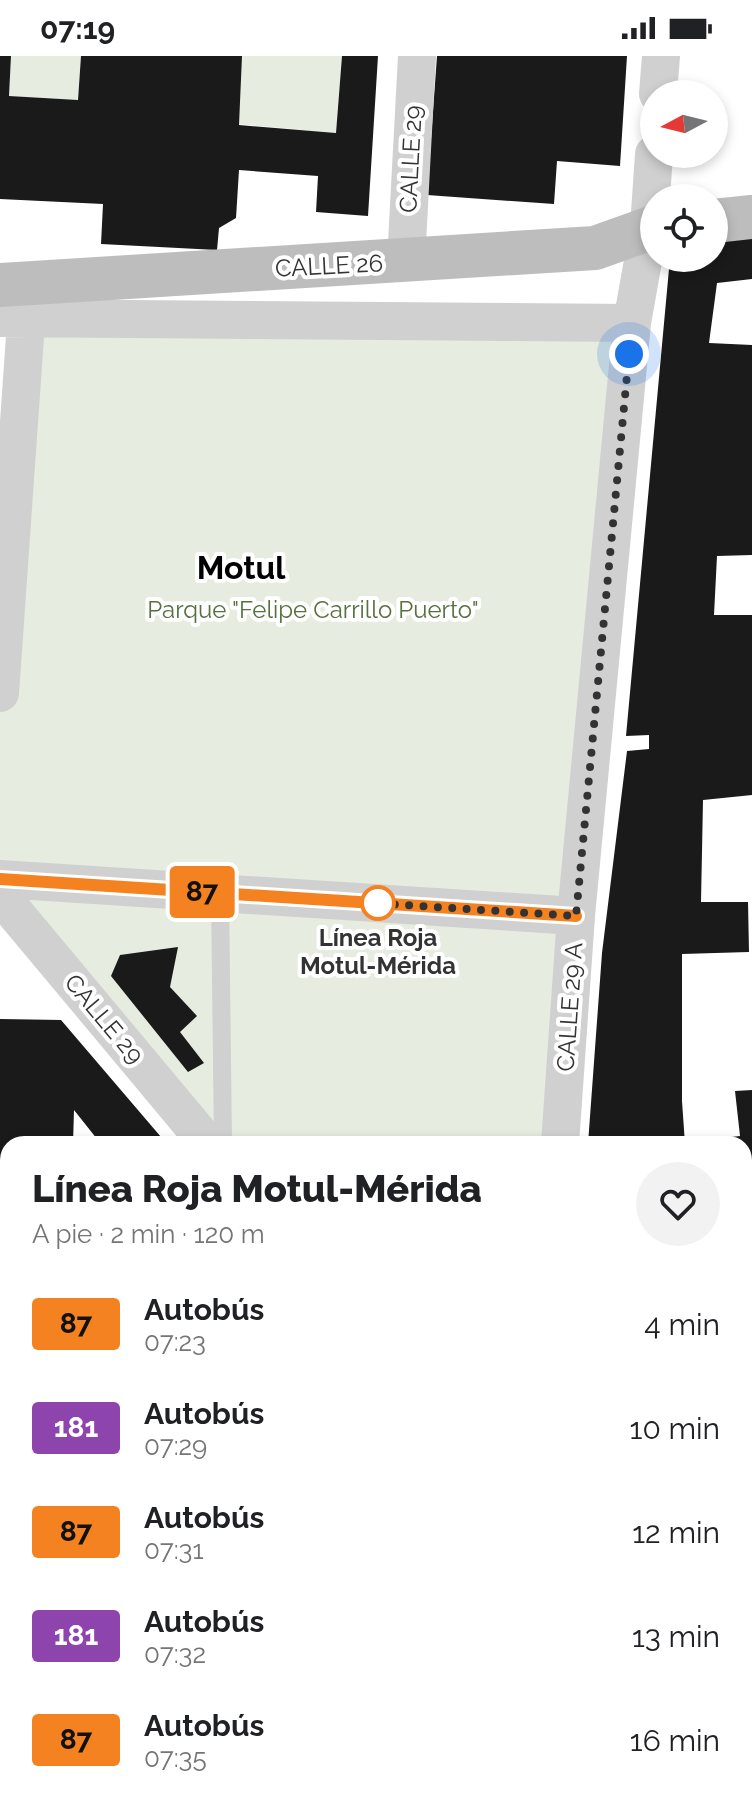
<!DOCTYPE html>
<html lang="es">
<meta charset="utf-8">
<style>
body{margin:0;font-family:Raleway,sans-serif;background:#f2f2f2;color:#202124;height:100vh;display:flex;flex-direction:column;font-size:30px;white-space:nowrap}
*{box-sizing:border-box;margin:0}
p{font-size:26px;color:#757577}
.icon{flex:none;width:44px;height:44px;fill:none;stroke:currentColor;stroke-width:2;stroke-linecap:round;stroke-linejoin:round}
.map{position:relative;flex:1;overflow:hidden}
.side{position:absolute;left:0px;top:1080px;width:752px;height:672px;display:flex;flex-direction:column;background:#fff;border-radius:24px 24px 0 0;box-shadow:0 4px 12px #0003}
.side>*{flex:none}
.badge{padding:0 16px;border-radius:6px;font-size:28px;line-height:52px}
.needle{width:52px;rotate:263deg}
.buttons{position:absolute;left:640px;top:24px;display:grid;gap:16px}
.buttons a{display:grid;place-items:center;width:88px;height:88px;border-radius:50%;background:#fff;box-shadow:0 4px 12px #0003;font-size:40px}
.you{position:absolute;width:40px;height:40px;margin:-20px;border:6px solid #fff;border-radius:50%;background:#1a73e8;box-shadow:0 0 0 12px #1a73e833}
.map>.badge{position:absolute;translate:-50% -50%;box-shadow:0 0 0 4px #fff}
.round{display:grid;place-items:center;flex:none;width:84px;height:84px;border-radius:42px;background:#f2f2f2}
.headline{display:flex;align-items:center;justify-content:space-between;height:136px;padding:0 32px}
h1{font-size:38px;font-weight:800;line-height:60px}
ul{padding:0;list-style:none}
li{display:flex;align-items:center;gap:24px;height:104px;padding:0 32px}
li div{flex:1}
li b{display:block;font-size:30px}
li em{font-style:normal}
li .badge{min-width:88px;font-weight:700;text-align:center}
.status{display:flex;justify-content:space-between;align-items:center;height:56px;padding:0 40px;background:#fff;direction:ltr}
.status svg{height:22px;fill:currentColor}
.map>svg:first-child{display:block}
</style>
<div class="status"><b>07:19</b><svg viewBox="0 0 49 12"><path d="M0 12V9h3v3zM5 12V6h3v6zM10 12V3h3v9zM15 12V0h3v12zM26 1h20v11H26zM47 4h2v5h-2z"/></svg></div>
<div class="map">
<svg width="752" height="1752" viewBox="0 0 752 1752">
<rect width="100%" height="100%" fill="#fff"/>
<!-- green -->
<path fill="#e6ecdf" d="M11,0H81L78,44L9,40Z
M242,0H342L336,77L236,68Z
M26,263L632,267L560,1088H208L0,839V637Z"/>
<!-- building -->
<path fill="#1a1a1a" d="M0,0H11L9,40L78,44L81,0H242L239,69L336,77L342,0H378L368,160L316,156L318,120L239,114L236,162L219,172L217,194L101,188L103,148L0,143Z
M437,0H627L620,110L557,105L554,148L427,139Z
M752,174V223L717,227L709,287L752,289V499L717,500L714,559H752V739L703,744L701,846H748L749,896L682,898V1045L685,1088H588L602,897L627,695L649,693V679L626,680L670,202H714V176Z
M178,891L170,931L197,960L180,976L204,1007L188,1016L111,920L120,899Z
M0,963L61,964L167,1088H101L74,1054L73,1088H8V1245L0,1246Z
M752,1034V1175H744V1088L685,1086L740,1080L735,1035Z
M744,1253H752V1396H744Z
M0,1292H8V1379H0Z
M149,1744H355V1752H149Z"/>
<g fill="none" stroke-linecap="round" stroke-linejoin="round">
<!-- lane -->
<path stroke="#d0d0d0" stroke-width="18" d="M220,837L223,1088"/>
<!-- street -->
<path stroke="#d0d0d0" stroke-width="38" d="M658,38L661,0
M406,206L417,0
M0,262L632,267
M0,637L28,238
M0,823L576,860
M0,839L208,1088
M560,1088L576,860L632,267L649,171L654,98"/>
<!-- secondary -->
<path stroke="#bdbdbd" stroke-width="44" d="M714,165L752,161
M0,229L595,192L654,171
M744,1213L752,1212
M0,1274L8,1273
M373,1744V1752"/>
</g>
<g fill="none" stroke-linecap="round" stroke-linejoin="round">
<defs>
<path id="line" d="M0,823L576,860"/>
</defs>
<!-- line casing -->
<use href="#line" stroke="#fff" stroke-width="18"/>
<!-- line -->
<use href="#line" stroke="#f58220" stroke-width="12"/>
<!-- walk -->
<path stroke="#333" stroke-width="8" stroke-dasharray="0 14.4" d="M378,847H372L576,860L629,298"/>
</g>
<!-- markers -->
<circle fill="#fff" stroke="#f58220" stroke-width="4" cx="378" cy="847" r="16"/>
<g text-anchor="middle" stroke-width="8" stroke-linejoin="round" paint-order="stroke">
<!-- street labels -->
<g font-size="24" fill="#333" stroke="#fff">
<text transform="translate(411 103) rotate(-87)" y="8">CALLE 29</text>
<text transform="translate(329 210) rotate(-3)" y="8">CALLE 26</text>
<text transform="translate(570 951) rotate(-86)" y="8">CALLE 29 A</text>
<text transform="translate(104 963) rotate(50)" y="8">CALLE 29</text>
</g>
<!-- park labels -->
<g font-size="24" fill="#56703f" stroke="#fff">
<text x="313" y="562">Parque "Felipe Carrillo Puerto"</text>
</g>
<!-- stop labels -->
<g font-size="24" font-weight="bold" fill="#333" stroke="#fff">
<text x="378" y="890">Línea Roja<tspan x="378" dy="28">Motul-Mérida</tspan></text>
</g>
<!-- district labels -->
<g font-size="32" font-weight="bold" fill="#000" stroke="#fff">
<text x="241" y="523">Motul</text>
</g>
</g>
</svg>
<div class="buttons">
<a><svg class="needle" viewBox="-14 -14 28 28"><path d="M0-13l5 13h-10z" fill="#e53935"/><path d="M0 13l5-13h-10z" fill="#757577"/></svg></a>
<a><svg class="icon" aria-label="locate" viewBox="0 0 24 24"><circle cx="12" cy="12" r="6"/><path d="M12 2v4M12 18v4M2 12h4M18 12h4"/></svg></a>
</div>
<div class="you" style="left:629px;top:298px"></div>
<b class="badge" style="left:202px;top:836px;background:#f58220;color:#111">87</b>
<section class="side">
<div class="headline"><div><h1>Línea Roja Motul-Mérida</h1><p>A pie · 2 min · 120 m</p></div><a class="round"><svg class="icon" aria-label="heart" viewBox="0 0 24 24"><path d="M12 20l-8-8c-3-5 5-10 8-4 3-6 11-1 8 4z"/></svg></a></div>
<ul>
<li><span class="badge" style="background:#f58220;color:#111">87</span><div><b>Autobús</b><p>07:23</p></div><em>4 min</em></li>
<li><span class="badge" style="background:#8e44ad;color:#fff">181</span><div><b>Autobús</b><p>07:29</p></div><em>10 min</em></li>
<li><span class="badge" style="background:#f58220;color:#111">87</span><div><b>Autobús</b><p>07:31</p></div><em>12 min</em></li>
<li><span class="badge" style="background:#8e44ad;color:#fff">181</span><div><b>Autobús</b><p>07:32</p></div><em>13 min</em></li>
<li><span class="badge" style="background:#f58220;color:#111">87</span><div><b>Autobús</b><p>07:35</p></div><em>16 min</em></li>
</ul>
</section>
</div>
